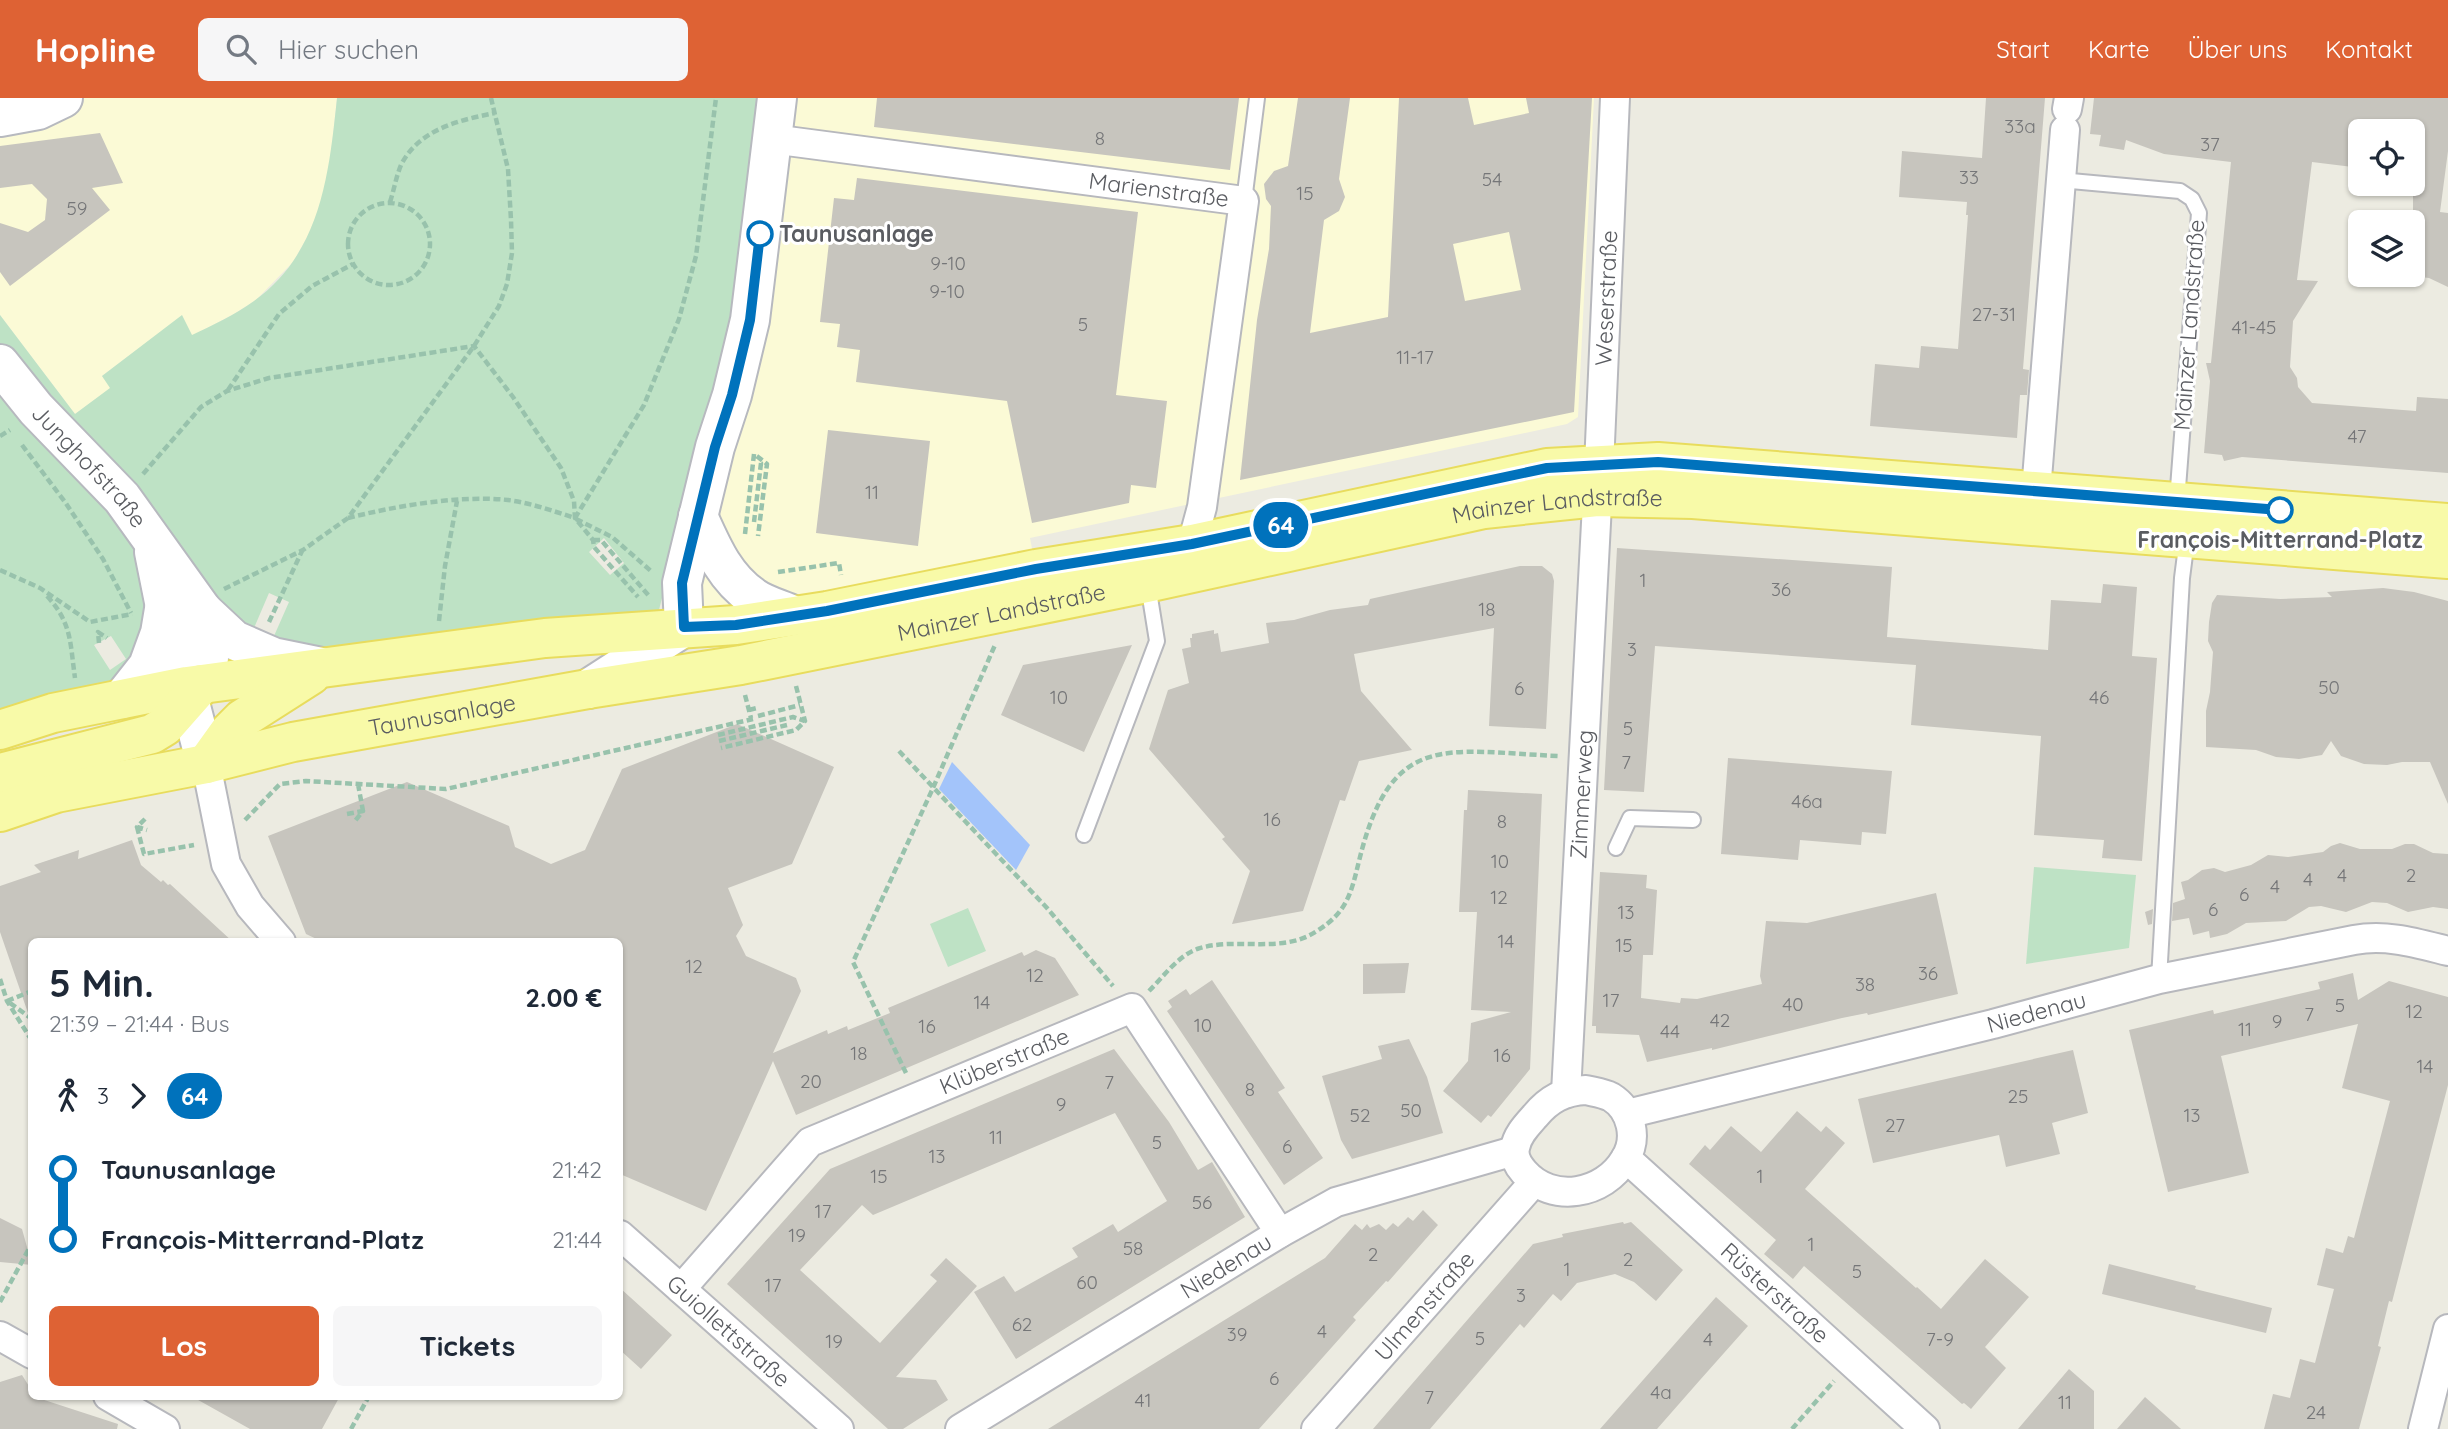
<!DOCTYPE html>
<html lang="de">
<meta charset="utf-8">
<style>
body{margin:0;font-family:Quicksand,sans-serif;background:#f6f6f7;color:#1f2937;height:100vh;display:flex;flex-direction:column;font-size:26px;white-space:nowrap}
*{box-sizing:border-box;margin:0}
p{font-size:23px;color:#747a83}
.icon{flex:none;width:38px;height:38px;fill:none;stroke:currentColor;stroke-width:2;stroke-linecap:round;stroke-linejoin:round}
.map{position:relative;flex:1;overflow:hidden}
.panel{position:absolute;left:28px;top:840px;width:595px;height:462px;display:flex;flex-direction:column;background:#fff;border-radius:10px;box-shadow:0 2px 5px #0004}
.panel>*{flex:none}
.badge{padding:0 14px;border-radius:23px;font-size:24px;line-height:46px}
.buttons{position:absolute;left:2348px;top:21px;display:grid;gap:14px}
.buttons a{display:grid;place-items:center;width:77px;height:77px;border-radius:10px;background:#fff;box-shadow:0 2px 5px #0004;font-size:35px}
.map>.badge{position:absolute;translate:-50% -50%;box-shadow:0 0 0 4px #fff}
.legs{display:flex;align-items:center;gap:10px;height:77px;padding:0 21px;font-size:23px}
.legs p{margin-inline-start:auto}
.headline{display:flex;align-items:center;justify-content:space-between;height:119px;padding:0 21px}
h1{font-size:38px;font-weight:800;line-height:52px}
.button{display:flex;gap:14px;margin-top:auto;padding:14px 21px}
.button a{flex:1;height:80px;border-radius:10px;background:#de6234;color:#fff;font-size:28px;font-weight:800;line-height:80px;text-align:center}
.button a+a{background:#f6f6f7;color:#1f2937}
ul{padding:0 21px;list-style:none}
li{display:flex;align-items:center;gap:24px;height:70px;font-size:26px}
li i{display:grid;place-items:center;width:10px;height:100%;margin:0 9px;background:currentColor}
li i::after{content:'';width:18px;height:18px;margin:-9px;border:5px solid;border-radius:50%;background:#fff}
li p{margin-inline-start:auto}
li:first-child i{background:linear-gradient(#0000 50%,currentColor 0)}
li:last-child i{background:linear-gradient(currentColor 50%,#0000 0)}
header{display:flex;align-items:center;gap:42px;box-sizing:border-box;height:98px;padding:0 35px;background:#de6234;color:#fff}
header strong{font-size:33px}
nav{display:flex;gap:38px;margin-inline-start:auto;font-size:24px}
.search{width:490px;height:63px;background:#f6f6f7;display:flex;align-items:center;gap:18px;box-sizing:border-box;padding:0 24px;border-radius:10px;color:#747a83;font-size:26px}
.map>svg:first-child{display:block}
</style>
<header>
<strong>Hopline</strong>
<div class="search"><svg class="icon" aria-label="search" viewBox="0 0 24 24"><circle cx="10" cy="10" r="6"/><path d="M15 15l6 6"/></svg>Hier suchen</div>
<nav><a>Start</a><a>Karte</a><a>Über uns</a><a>Kontakt</a></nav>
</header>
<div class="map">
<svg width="2448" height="1331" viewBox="0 0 2448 1331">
<rect width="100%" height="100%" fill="#ecebe1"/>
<!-- commercial -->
<path fill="#fbfad6" d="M0,0H337L330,65L321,105L309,136L293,164L256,202L234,216L192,238L182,218L102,278L111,290L75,316L0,217Z
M777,0H1594L1578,319L1567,326L1030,440L1036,471L684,529Z"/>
<!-- green -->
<path fill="#bee2c5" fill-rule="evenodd" d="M337,0H759L732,217L659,512L435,553L324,569L183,526L79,609L0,632V217L75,316L110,290L102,278L182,217L192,237C213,227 235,217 254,203C321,155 329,76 337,0ZM604,440L624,465L610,477L589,454ZM269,495L289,504L274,538L254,530ZM111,538L126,561L110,572L94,547Z
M2034,769L2136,777L2129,850L2026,866Z
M968,810L986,853L948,869L930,826Z"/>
<!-- water -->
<path fill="#a3c4fa" d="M952,664L1030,747L1016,772L939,691Z"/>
<!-- building -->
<path fill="#c7c5be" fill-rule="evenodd" d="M877,0H1239L1230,72L874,29Z
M1298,0H1350L1339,81L1345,99L1339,113L1324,122L1310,235L1388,219L1399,0H1468L1474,27L1529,15L1526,0H1592L1574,314L1240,382L1257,222L1269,151L1271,108L1266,101L1264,86L1274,73L1288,68ZM1509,134L1521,192L1465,203L1453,146Z
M1986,0H2045L2023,271L2029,272L2027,297H2020L2017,340L1870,328L1875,266L1919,270L1921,248L1958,251L1968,117H1966L1967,104L1899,99L1902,53L1982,60Z
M2094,0H2448V53L2440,114L2448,115V189L2429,180L2413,178V33H2361V70L2312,64L2297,182L2318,183L2293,223L2290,269L2297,280L2298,289L2312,305L2416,313L2417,299L2448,301V375L2242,359L2224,363L2222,357L2204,355L2210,283L2206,265H2211L2231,64L2164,56L2126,42L2124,52L2099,48L2101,37L2090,36Z
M100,35L123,85L92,90L110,112L10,188L0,174V125L28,134L45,122L47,101L32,86L0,90V48Z
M857,80L1138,114L1116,297L1167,303L1156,390L1131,387L1129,405L1032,425L1007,303L856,284L860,252L837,249L840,226L820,224L834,100L854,102Z
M828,332L930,343L918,448L816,435Z
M1617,450L1892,469L1887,539L2048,552L2051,502L2101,505L2103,486L2137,489L2132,558L2157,560L2142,763L2102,760L2104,742L2034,737L2041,638L1911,627L1916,567L1655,548L1644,694L1604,692Z
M1520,468H1542L1552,476L1554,483L1546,631L1489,628L1494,530L1354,556L1361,593L1412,652L1359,663L1345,703L1340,702L1303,813L1232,826L1250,773L1222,741L1225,739L1149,651L1168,592L1189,585L1182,551L1191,549L1190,540H1192V536L1214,532V536L1218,535L1221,554L1269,545L1266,525L1294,522L1330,512L1368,507L1370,501Z
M2383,490L2414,494L2448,503V706L2430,664H2402L2387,667L2364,666L2341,658L2331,643L2322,657L2299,661L2276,659L2256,652L2206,649V613L2210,594L2213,554L2208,543L2209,524L2212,505L2217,497L2280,501L2332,499L2327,494Z
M1132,547L1084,654L1001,617L1023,567Z
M737,626L834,669L792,766L728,790L743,827L736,838L746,858L796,880L801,893L773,955L827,932L828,936L847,928L848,932L890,915L888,910L1022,854L1024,858L1036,852L1055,860L1079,897L796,1017L773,963L706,1113L620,1076V844H323L306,836L268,738L407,684L509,728L515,749L551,766L585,752L622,671Z
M1728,660L1892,673L1886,736L1862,734L1861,747L1800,742L1798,762L1721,756Z
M1468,692L1542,696L1530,971L1491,1019L1488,1017L1481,1025L1443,993L1468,963L1471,925L1511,914L1471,912L1477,814H1459L1464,712H1467Z
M132,742L141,767L161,784L163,782L168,787L170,786L233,844H32V914L28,915L0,834V788L41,774L34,767L79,752L78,761Z
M2340,745L2360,751H2392L2405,746H2414L2433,755L2448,756V811L2433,809L2408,814L2387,805L2372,804L2346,814L2321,808L2309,809L2286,823L2246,825L2227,836L2210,840L2209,833L2193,837L2189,820L2172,823L2173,805L2185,801L2181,784L2188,782L2202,772L2214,770L2225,774L2251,767L2268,757L2288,759L2323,754L2331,748Z
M1600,774L1647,777L1646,790L1657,792L1653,857H1643L1641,900L1680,905L1681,900L1697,901L1762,886L1760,878L1766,823L1807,825L1936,795L1958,896L1868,917L1867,915L1842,920L1712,952V950L1647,964L1639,937L1596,935V928H1592Z
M2153,811L2152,826L2148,827L2145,814Z
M1409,865L1405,895L1363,896V866Z
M2353,875L2358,902L2389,883L2448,899V987L2392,1204L2389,1203L2378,1248L2381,1249L2359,1331H2264L2273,1296L2290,1300L2300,1261L2315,1265L2334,1191L2317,1187L2326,1150L2343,1155L2348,1138L2354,1140L2390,1003L2342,990L2358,926L2221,958L2249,1075L2168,1094L2129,932L2213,912L2214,916L2320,891L2318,884Z
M1212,882L1285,990L1278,994L1323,1060L1284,1087L1167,913L1172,909L1168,903L1186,891L1190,897Z
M1409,941L1427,979L1443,1035L1352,1061L1341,1042L1322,978L1382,961L1378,948Z
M1114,951L1169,1024L1198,1072L1212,1064L1245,1119L1016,1261L974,1194L1004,1178L1015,1194L1078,1159L1072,1150L1113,1126L1118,1134L1167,1103L1115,1015L873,1117L862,1107L800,1172L880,1245L937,1183L930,1177L946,1160L977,1188L896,1279L936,1282L948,1302L903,1331H888L727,1186L830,1071Z
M2073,952L2088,1015L2052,1025L2060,1056L2006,1069L1999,1037L1873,1065L1858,1001Z
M1797,1013L1821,1034L1826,1028L1845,1045L1805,1091L1916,1190L1917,1189L1941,1211L1985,1161L2029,1199L1985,1249L2006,1270L1971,1311L1964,1305L1962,1306L1804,1168L1793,1181L1764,1156L1776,1142L1689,1066L1705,1047L1710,1052L1731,1028L1761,1054Z
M1423,1112L1438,1127L1388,1184L1386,1183L1353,1219L1356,1222L1259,1331H1048L1325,1160L1355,1126L1362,1132L1367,1126L1370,1130L1379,1126L1386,1132L1393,1125L1398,1129L1408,1119L1413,1123Z
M0,1120L22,1131L32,1167L0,1164Z
M1623,1124L1624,1126L1631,1124L1683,1172L1656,1203L1634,1184L1615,1176L1577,1185L1561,1203L1553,1196L1524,1230L1520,1226L1430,1331H1373L1533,1146L1563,1139L1562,1136Z
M2109,1166L2196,1188L2195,1191L2272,1210L2266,1235L2102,1196Z
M620,1190L672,1237L641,1271L620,1252Z
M1716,1199L1748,1228L1700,1282L1657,1331H1600Z
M2069,1271L2094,1293V1331H2018Z
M22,1277L32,1293V1298L118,1326L117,1331H0V1284Z
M191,1298H340L322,1331H250Z
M2145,1299L2181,1331H2117Z"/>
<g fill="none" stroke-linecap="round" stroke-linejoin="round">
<defs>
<path id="service" d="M2060,82L2180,93L2192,101L2199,115L2177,403
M1244,103L1257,0
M1084,737L1157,543L1148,487
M1616,750L1630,720L1693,722
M2159,881L2182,480L2187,441"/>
<g id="minor">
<path d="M2067,11L2069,0"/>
<path id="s1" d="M772,41L1244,103L1202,409L1192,446"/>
<path d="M2036,393L2065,32"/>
<path d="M206,666L226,766L250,808L281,844"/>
<path d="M1586,992C1594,994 1603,995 1611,999C1632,1012 1638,1041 1625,1061C1604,1097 1552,1106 1524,1074C1518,1067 1513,1059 1515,1050C1517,1037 1527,1027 1535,1018C1549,1001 1564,993 1586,992Z"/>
<path id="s2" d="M1566,995L1599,368L1615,0"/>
<path id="s3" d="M1627,1016L1993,926L2159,881L2354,842C2387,836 2416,845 2448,853"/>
<path id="s4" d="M1626,1060L1925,1331"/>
<path id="s5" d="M620,1137L839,1331"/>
<path id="s6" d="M681,1191L810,1044L1132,910L1280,1135"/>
<path d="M0,1238L32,1256"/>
<path d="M108,1298L165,1331"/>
<path id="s7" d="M960,1331L1280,1135L1336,1104L1514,1053"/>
<path id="s8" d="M1316,1331L1534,1084"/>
<path d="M2423,1331L2448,1231"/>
</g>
<g id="secondary">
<path d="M0,19L38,12L63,0"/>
<path id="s9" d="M0,266L36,311L122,400L203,513L209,539V560L202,586"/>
<path d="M698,418C712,449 724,479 753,499C764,507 780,511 793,517"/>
<path d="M154,454L165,509L206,666"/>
<path d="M203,513L234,542L273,559L322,569"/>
<path d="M684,529L682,485L715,349L732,297L750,222L777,0"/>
<path d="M588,591L684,529"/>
<path d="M122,601L148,568L160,535L164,511"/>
</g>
<g id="primary">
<path d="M0,632L53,615L187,588L545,540L736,527L827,513L1036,471L1192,446L1547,370L1658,364L2448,425"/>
<path d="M206,666L229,634L242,621L311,577"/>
<path d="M0,675L152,636L165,628L202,586"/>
<path id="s10" d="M0,714L56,695L206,666L293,644L588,591L741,567L1147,485L1484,411L1597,399L1693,401L2448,461"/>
</g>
</defs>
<!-- service casing -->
<use href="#service" stroke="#b7b8bd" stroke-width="18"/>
<!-- minor casing -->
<use href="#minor" stroke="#b7b8bd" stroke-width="32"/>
<!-- secondary casing -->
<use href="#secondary" stroke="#b7b9bf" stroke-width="42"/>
<!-- primary casing -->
<use href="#primary" stroke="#e8dc5d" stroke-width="42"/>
<!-- path -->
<path stroke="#98c2ac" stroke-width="4.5" stroke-dasharray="7 3.5" stroke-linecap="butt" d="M390,104C394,92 396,79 401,67C419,31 460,22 495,15
M348 146a41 41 0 1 1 82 0a41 41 0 1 1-82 0Z
M228,292L279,216L312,188L353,166
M0,338L10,332
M22,347L65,404L103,461L131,515
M143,376L201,309L227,293L269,280L474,248L513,299L561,370L574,403L575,420L593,442L594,449L638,499
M348,420C396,408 458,397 508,402C531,405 553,413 575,420L644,307L679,221L696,158L716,0
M576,421L612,439L651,473
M754,424L761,365L759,363
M745,436L754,356L767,366L758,438
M593,442H601L649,498
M0,472L40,490L90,524L132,516
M778,474L839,465L841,477
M224,491L303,452L348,420L474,248L499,208L507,186L512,155L511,122L508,71L491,0
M47,498C72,525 70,545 75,580
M439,523L445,468L457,403
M269,524L302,453
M99,545L98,534L107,540
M796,588L805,623
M745,597L751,620
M749,612L757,610
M758,618L800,607
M718,637L793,619L805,623L796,632L721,650
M719,643L787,627
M899,653L1047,810L1113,888
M358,686L363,713
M347,716L363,713L355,723
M145,721L137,729L147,732
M245,722L280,686L306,683L446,691L753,621
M137,729L144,756L194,747
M0,881L7,903L32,943
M1149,893C1163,879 1178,858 1197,851C1236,838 1281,857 1317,833C1347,814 1351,796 1359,763C1391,632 1445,653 1558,658
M7,903L32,893
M10,905L32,921
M906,975L853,864L933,690L995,547
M0,1204L32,1145
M351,1331L369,1298
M1792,1331L1834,1283"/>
<!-- service -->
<use href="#service" stroke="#fff" stroke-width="14"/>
<!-- minor -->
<use href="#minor" stroke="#fff" stroke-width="28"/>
<!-- secondary -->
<use href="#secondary" stroke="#fff" stroke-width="38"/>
<!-- primary -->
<use href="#primary" stroke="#f8faa8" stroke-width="38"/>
</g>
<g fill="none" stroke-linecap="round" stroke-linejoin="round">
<defs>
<path id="line-1" d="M760,136L750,222L732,297L715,349L682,485L684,529L736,527L827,513L1036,471L1192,446L1547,370L1658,364L2280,412"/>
</defs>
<!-- line-1 casing -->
<use href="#line-1" stroke="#fff" stroke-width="16"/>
<!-- line-1 -->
<use href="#line-1" stroke="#0072bc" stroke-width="10"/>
</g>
<!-- markers -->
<g fill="#fff" stroke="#0072bc" stroke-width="3.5">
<circle cx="760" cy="136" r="12"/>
<circle cx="2280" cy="412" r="12"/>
</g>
<g text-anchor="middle" stroke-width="6" stroke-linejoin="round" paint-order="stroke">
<!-- number labels -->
<g font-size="19" fill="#757678">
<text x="2020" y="35">33a</text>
<text x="1100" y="47">8</text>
<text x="2210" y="53">37</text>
<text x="1969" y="86">33</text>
<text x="1492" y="88">54</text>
<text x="1305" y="102">15</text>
<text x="77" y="117">59</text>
<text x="948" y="172">9-10</text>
<text x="947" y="200">9-10</text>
<text x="1994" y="223">27-31</text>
<text x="1083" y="233">5</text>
<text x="2254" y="236">41-45</text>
<text x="1415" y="266">11-17</text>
<text x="2357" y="345">47</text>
<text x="872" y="401">11</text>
<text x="1643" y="489">1</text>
<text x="1781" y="498">36</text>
<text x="1487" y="518">18</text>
<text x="1632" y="558">3</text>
<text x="2329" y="596">50</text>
<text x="1519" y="597">6</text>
<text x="1059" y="606">10</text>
<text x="2099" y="606">46</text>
<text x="1628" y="637">5</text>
<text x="1626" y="671">7</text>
<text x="1807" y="710">46a</text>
<text x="1272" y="728">16</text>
<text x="1502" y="730">8</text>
<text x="1500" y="770">10</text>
<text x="2342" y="784">4</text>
<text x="2411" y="784">2</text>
<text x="2308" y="788">4</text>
<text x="2275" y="795">4</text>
<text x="2244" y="803">6</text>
<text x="1499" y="806">12</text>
<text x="2213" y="818">6</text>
<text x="1626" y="821">13</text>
<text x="1506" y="850">14</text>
<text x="1624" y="854">15</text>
<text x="694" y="875">12</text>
<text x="1928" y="882">36</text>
<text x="1035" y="884">12</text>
<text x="1865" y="893">38</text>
<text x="1611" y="909">17</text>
<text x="982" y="911">14</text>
<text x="1793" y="913">40</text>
<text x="2340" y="914">5</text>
<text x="2414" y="920">12</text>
<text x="2309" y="923">7</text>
<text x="1720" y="929">42</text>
<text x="2277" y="930">9</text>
<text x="1203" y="934">10</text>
<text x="927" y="935">16</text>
<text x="2245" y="938">11</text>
<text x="1670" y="940">44</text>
<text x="859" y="962">18</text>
<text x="1502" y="964">16</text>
<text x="2425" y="975">14</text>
<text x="811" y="990">20</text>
<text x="1109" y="991">7</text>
<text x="1250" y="998">8</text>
<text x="2018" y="1005">25</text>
<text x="1061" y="1013">9</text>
<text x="1411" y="1019">50</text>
<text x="1360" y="1024">52</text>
<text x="2192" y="1024">13</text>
<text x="1895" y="1034">27</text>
<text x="996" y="1046">11</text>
<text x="1157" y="1051">5</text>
<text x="1287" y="1055">6</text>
<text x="937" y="1065">13</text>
<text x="879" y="1085">15</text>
<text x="1760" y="1085">1</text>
<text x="1202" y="1111">56</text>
<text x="823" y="1120">17</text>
<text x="797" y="1144">19</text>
<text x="1811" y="1153">1</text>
<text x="1133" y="1157">58</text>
<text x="1373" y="1163">2</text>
<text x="1628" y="1168">2</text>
<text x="1567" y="1178">1</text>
<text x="1857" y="1180">5</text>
<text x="1087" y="1191">60</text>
<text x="773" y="1194">17</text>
<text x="1521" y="1204">3</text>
<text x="1022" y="1233">62</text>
<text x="1322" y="1240">4</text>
<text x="1237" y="1243">39</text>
<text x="1480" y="1247">5</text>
<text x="1708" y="1248">4</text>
<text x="1940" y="1248">7-9</text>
<text x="834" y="1250">19</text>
<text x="1274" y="1287">6</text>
<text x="1661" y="1301">4a</text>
<text x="1429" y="1306">7</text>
<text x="1143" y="1309">41</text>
<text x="2065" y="1311">11</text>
<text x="2316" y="1321">24</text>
</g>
<!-- street labels -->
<g font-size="23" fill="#5a5c61" stroke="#fff">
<text dy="8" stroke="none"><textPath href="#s1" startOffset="390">Marienstraße</textPath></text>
<text dy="8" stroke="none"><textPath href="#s2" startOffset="796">Weserstraße</textPath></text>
<text transform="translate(2189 227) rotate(-86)" y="8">Mainzer Landstraße</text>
<text dy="8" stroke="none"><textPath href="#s9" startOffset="136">Junghofstraße</textPath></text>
<text dy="8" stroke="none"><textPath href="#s10" startOffset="1589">Mainzer Landstraße</textPath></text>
<text dy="8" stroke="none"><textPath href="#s10" startOffset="1022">Mainzer Landstraße</textPath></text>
<text dy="8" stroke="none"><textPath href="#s10" startOffset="453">Taunusanlage</textPath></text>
<text dy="8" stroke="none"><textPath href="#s2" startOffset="299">Zimmerweg</textPath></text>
<text dy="8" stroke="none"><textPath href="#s3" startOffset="422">Niedenau</textPath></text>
<text dy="8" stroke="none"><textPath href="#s6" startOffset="406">Klüberstraße</textPath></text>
<text dy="8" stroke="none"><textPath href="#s7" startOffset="312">Niedenau</textPath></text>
<text dy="8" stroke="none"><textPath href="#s4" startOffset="201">Rüsterstraße</textPath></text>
<text dy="8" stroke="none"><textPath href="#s8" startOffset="164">Ulmenstraße</textPath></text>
<text dy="8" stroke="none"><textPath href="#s5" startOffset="145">Guiollettstraße</textPath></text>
</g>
<!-- stop labels -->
<g font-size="23" font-weight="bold" fill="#5a5c61" stroke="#fff" text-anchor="start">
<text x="779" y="144">Taunusanlage</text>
<text x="2280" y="450" text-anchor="middle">François-Mitterrand-Platz</text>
</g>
</g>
</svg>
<div class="buttons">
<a><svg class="icon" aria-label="locate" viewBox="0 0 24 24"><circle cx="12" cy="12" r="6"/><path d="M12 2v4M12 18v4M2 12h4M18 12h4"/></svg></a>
<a><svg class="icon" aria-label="layers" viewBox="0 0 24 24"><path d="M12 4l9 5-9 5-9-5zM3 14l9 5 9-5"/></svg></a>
</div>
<b class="badge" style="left:1281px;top:427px;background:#0072bc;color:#fff">64</b>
<section class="panel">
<div class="headline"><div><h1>5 Min.</h1><p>21:39 – 21:44 · Bus</p></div><b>2.00 €</b></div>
<div class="legs"><svg class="icon" aria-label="walk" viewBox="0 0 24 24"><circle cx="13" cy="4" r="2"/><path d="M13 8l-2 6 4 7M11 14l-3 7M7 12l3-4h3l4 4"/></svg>3<svg class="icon" aria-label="forward" viewBox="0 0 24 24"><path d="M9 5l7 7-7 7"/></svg><b class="badge" style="background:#0072bc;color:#fff">64</b></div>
<ul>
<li><i style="color:#0072bc"></i><b>Taunusanlage</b><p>21:42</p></li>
<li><i style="color:#0072bc"></i><b>François-Mitterrand-Platz</b><p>21:44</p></li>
</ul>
<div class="button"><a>Los</a><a>Tickets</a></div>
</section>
</div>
